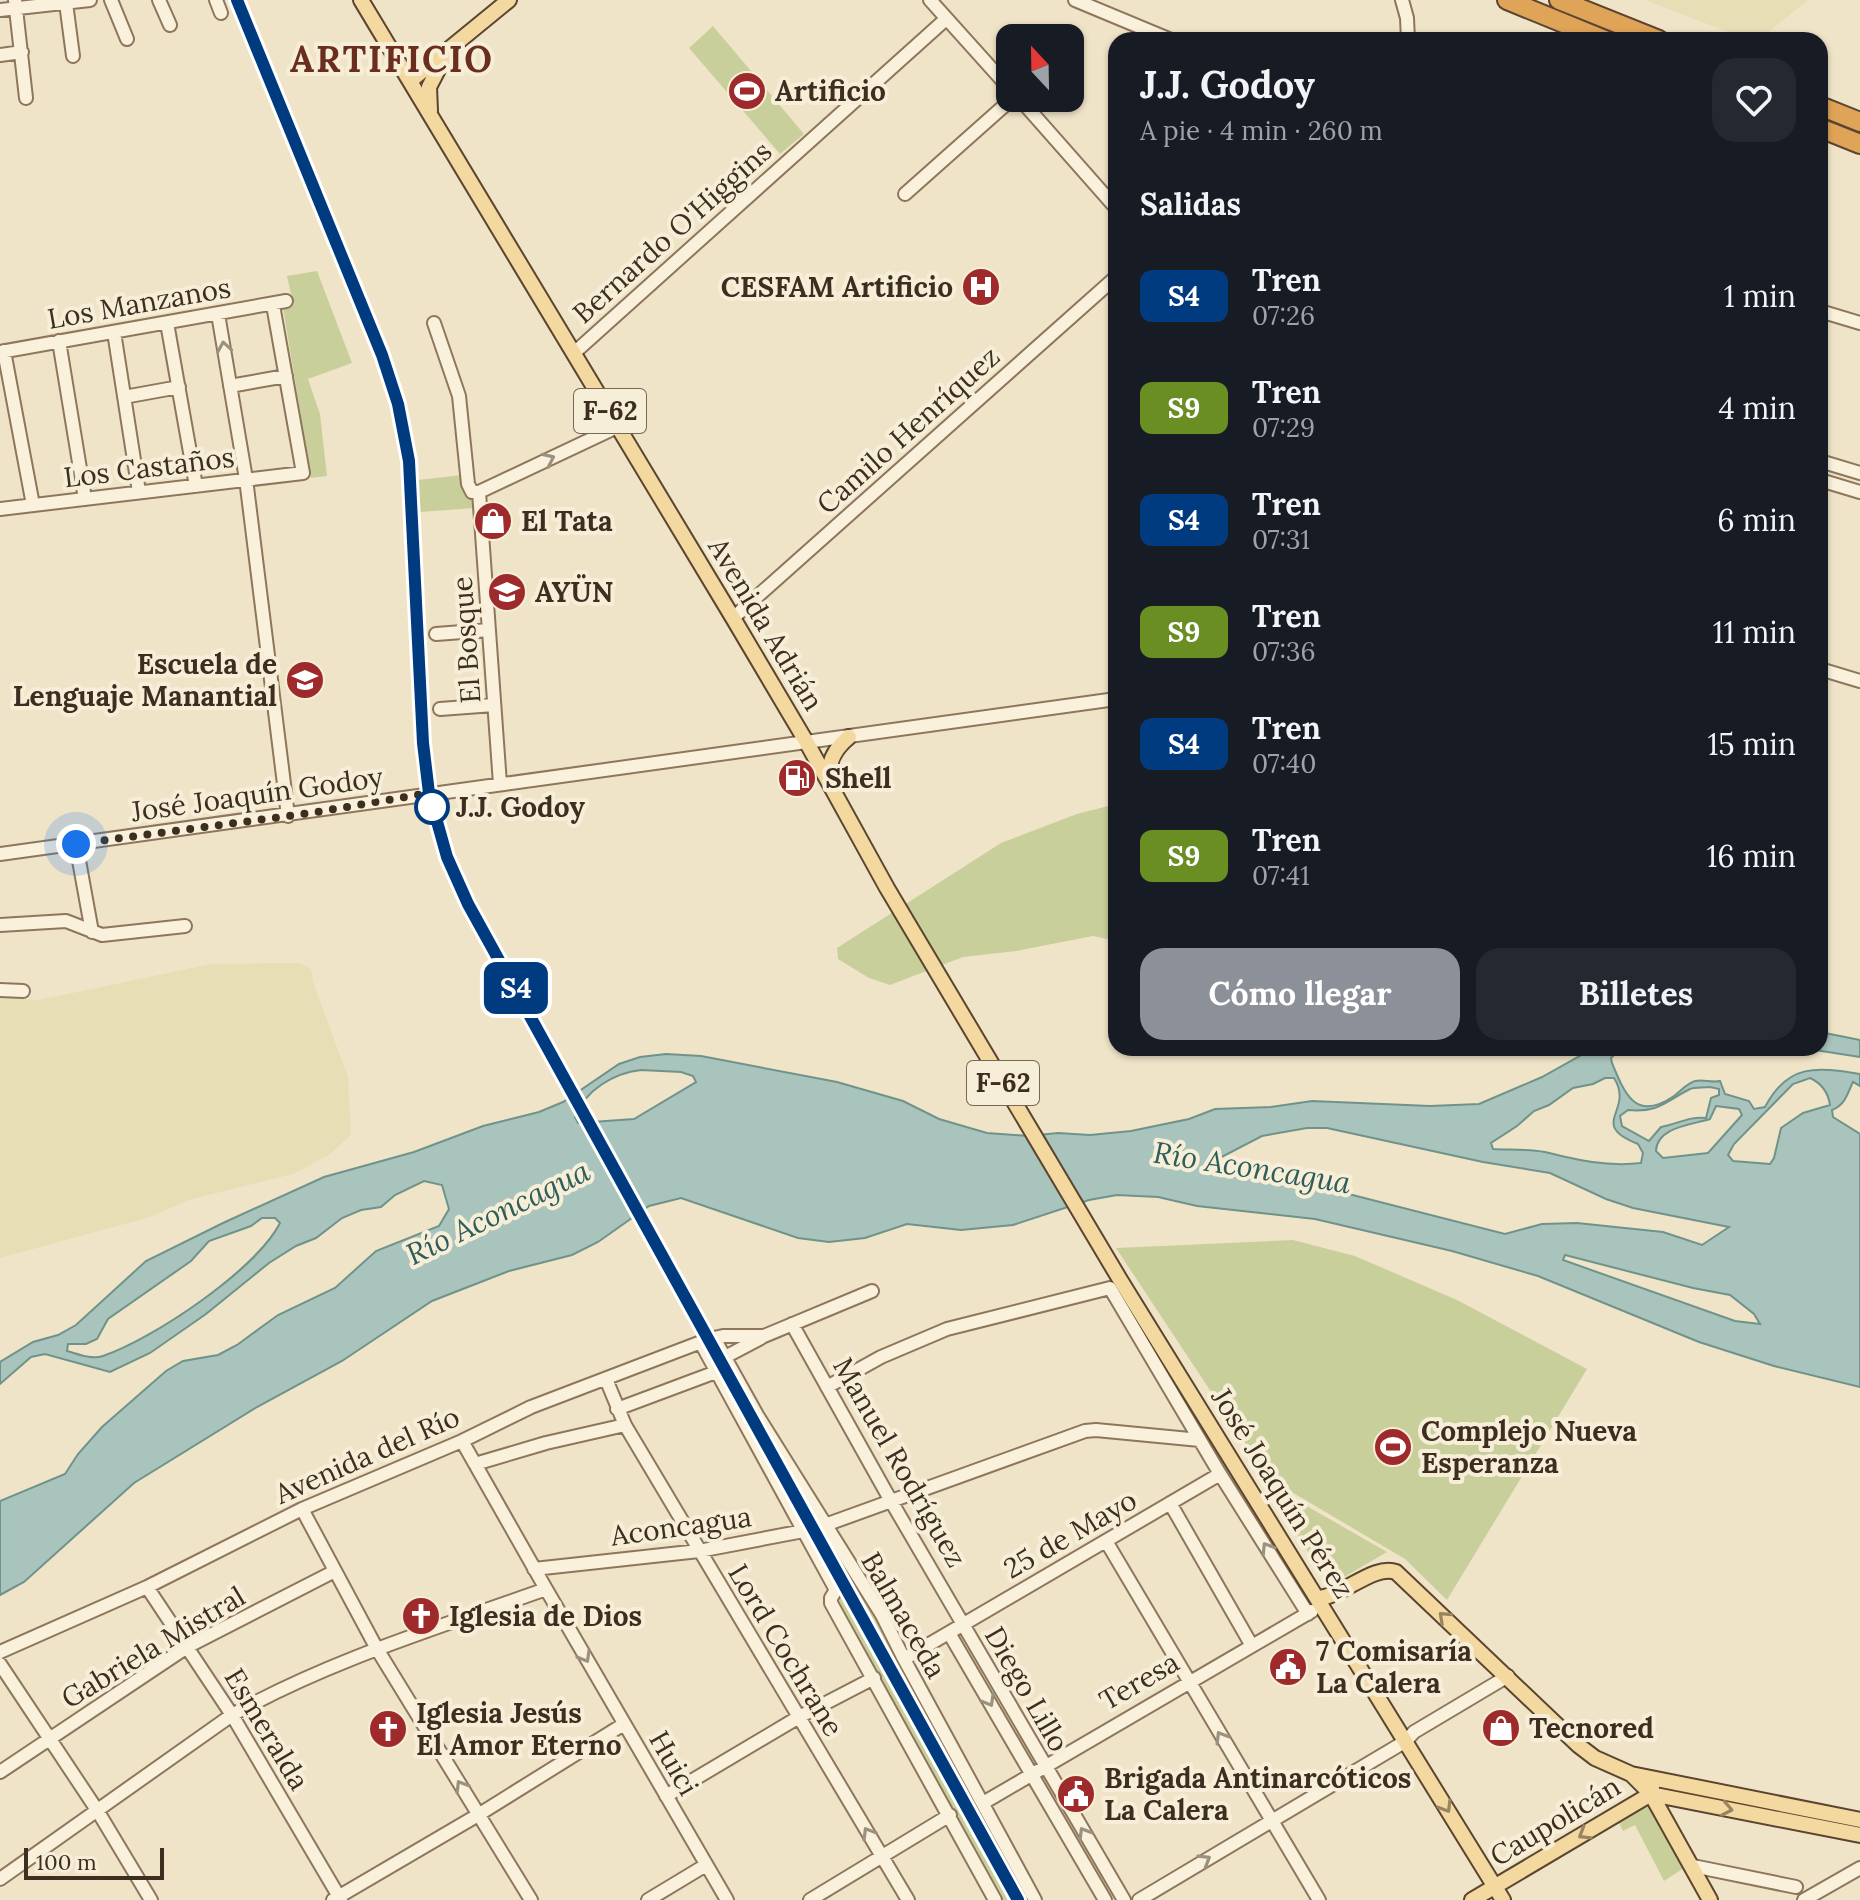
<!DOCTYPE html>
<html lang="es">
<meta charset="utf-8">
<style>
body{margin:0;font-family:Lora,serif;background:#242831;color:#f1f3f6;height:100vh;display:flex;flex-direction:column;font-size:30px;white-space:nowrap}
*{box-sizing:border-box;margin:0}
p{font-size:26px;color:#9ea1a6}
.icon{flex:none;width:44px;height:44px;fill:none;stroke:currentColor;stroke-width:2;stroke-linecap:round;stroke-linejoin:round}
.map{position:relative;flex:1;overflow:hidden}
.sheet{position:absolute;left:1108px;top:32px;width:720px;height:1024px;display:flex;flex-direction:column;background:#171b24;border-radius:24px;box-shadow:0 2px 6px #0004}
.sheet>*{flex:none}
.badge{padding:0 16px;border-radius:12px;font-size:28px;line-height:52px}
.needle{width:52px;rotate:338deg}
.tools{position:absolute;left:996px;top:24px;display:grid;gap:16px}
.tools a{display:grid;place-items:center;width:88px;height:88px;border-radius:16px;background:#171b24;box-shadow:0 2px 6px #0004;font-size:40px}
.scale{position:absolute;left:24px;bottom:20px;width:140px;box-sizing:border-box;padding-left:8px;border:4px solid #3d2e20;border-top:0;font-size:22px;line-height:28px;white-space:nowrap;color:#3d2e20;-webkit-text-stroke:6px #f7eed8;paint-order:stroke}
.you{position:absolute;width:40px;height:40px;margin:-20px;border:6px solid #fff;border-radius:50%;background:#1a73e8;box-shadow:0 0 0 12px #1a73e833}
.map>.badge{position:absolute;translate:-50% -50%;box-shadow:0 0 0 4px #fff}
h2{padding:0 32px;font-size:30px;line-height:72px}
.round{display:grid;place-items:center;flex:none;width:84px;height:84px;border-radius:24px;background:#242831}
.summary{display:flex;align-items:center;justify-content:space-between;height:136px;padding:0 32px}
h1{font-size:38px;font-weight:700;line-height:60px}
.cta{display:flex;gap:16px;margin-top:auto;padding:16px 32px}
.cta a{flex:1;height:92px;border-radius:24px;background:#8c9099;color:#fff;font-size:32px;font-weight:700;line-height:92px;text-align:center}
.cta a+a{background:#242831;color:#f1f3f6}
ul{padding:0;list-style:none}
li{display:flex;align-items:center;gap:24px;height:112px;padding:0 32px}
li div{flex:1}
li b{display:block;font-size:30px}
li em{font-style:normal}
li .badge{min-width:88px;font-weight:700;text-align:center}
.map>svg:first-child{display:block}
</style>
<div class="map">
<svg width="1860" height="1900" viewBox="0 0 1860 1900">
<rect width="100%" height="100%" fill="#f0e4c8"/>
<!-- farmland -->
<path fill="#e6deb5" d="M1645,0H1808L1759,40H1749Z
M300,963L311,969L313,982L348,1077L351,1135L329,1155L293,1174L188,1200L150,1217L0,1258V997L39,1000L211,964Z"/>
<!-- green -->
<path fill="#c9cf9b" d="M713,26L804,134L780,154L689,48Z
M317,271L352,363L308,379L320,414L327,476L311,478L283,308L293,303L287,276Z
M462,475L465,496L474,501L475,508L420,512L418,480Z
M1116,804V941L1093,936L1016,951L963,957L890,985L869,978L838,959L837,948L1001,843L1077,814Z
M1293,1240L1355,1256L1457,1300L1587,1369L1447,1600L1405,1559L1268,1478L1116,1248Z
M1270,1485L1387,1552L1329,1586L1268,1487Z
M858,1588L1031,1900H1001L834,1600Z
M1643,1803L1652,1807L1684,1868L1664,1881L1635,1825L1623,1831L1617,1819Z"/>
<!-- water -->
<path fill="#a9c4bc" stroke="#6f938a" stroke-width="2" fill-rule="evenodd" d="M1820,1032L1860,1040V1057L1802,1048H1820Z
M1594,1048H1621L1611,1058L1612,1063C1625,1095 1636,1122 1674,1096C1682,1090 1686,1084 1695,1081C1704,1079 1711,1083 1720,1081L1725,1094L1749,1101L1754,1109L1765,1107C1788,1063 1817,1067 1860,1074V1086L1853,1082C1847,1094 1846,1104 1832,1110L1833,1117L1860,1134V1387L1774,1366L1699,1342L1538,1276L1452,1251L1315,1219L1197,1206L1158,1197L1117,1195L1089,1200L1013,1225L961,1230L907,1224L865,1238L829,1242L798,1238L681,1198L649,1206L598,1242L572,1255L509,1271L432,1301L342,1361L257,1407L134,1483L24,1582L0,1595V1501L65,1474L78,1454L102,1427L166,1371L183,1361L218,1355L237,1345L278,1315L335,1288L376,1251L439,1226L449,1209L442,1185L424,1181L395,1195L381,1207L361,1210L342,1218L316,1238L296,1246L269,1263L206,1314L150,1353L110,1372L45,1354L31,1357L0,1384V1362L33,1342L58,1335L76,1325L146,1261L223,1223L324,1177L414,1152L483,1126L539,1112L563,1102L619,1064L640,1057L666,1054L701,1056L837,1082L903,1101L939,1119L987,1133L1028,1136L1058,1133L1090,1135L1131,1131L1189,1119L1215,1109L1271,1107L1312,1101L1430,1106L1479,1104L1542,1077ZM641,1070L681,1072L693,1076L696,1082L634,1119L578,1123L575,1117C585,1090 614,1073 641,1070ZM1605,1078H1614C1635,1111 1587,1124 1638,1144L1643,1153L1641,1163C1607,1167 1577,1160 1545,1152C1528,1149 1510,1150 1493,1149L1491,1143L1517,1126L1534,1111L1549,1105L1573,1088L1593,1084ZM1810,1078C1821,1083 1828,1092 1830,1105L1803,1113L1781,1128L1774,1158L1770,1164L1733,1161L1728,1155L1734,1144L1793,1084ZM1710,1087L1719,1089V1095L1711,1098L1706,1118C1689,1116 1678,1124 1661,1127L1649,1141L1622,1126L1620,1116L1628,1110C1659,1113 1666,1101 1690,1089C1695,1087 1704,1088 1710,1087ZM1716,1106L1739,1109L1742,1115L1708,1153L1663,1158L1656,1151C1657,1127 1691,1125 1710,1119ZM1307,1128H1327L1483,1162L1550,1173L1606,1199L1633,1208L1729,1227L1702,1245L1663,1232L1577,1223L1542,1224L1505,1234L1333,1190L1224,1175L1207,1170L1204,1166L1262,1136ZM262,1218H275L280,1223C256,1270 153,1339 103,1356C91,1360 78,1354 67,1351L68,1344H86L97,1339L108,1319L191,1261L209,1241L251,1226ZM1565,1255L1693,1288L1730,1295L1754,1314L1760,1324L1735,1321L1563,1260Z"/>
<g fill="none" stroke-linecap="round" stroke-linejoin="round">
<defs>
<path id="minor" d="M15,0L26,98
M111,0L127,39
M159,0L170,25
M216,0L221,13
M930,0L1010,89
M1075,0L1171,40
M1402,0L1407,18L1408,40
M66,3L73,56
M0,10L90,0
M0,55L22,52
M1019,98L1116,208
M905,194L1013,98
M1820,311L1860,323
M218,314L246,479L288,816
M167,323L196,486
M434,323L459,396L468,484L472,492H479L619,426
M114,332L139,492
M59,341L85,499
M4,351L33,505
M0,352L286,301
M574,353L946,19
M230,386L286,376
M124,397L179,387
M1820,461L1860,473
M1820,480L1860,492
M479,492L500,784
M0,509L303,473L273,305
M733,618L1116,277
M436,634L489,630
M1820,669L1860,681
M440,709L494,705
M76,844L92,932
M0,854L1116,699
M0,925L66,921L102,935L185,926
M0,990L23,991
M792,1324L891,1501L1124,1900
M714,1338L757,1415L882,1615L904,1659L1035,1900
M701,1343L836,1590
M725,1357L761,1338
M606,1379L625,1425L908,1900
M827,1387L881,1357L947,1329L1110,1288L1220,1474L1308,1614
M617,1409L716,1372
M462,1441L546,1589L727,1900
M475,1464L546,1443L625,1425
M1170,1503L1252,1646
M302,1509L377,1649L531,1900
M1106,1541L1319,1900
M534,1569L699,1551L814,1529L1085,1431L1096,1430L1200,1440
M147,1587L232,1715L341,1900
M836,1590L831,1598V1603L995,1900
M949,1633L1105,1900
M0,1652L147,1587L302,1509L462,1441L531,1407L709,1339L723,1336H764L872,1291
M904,1659L1220,1474
M0,1664L97,1810L151,1900
M0,1772L187,1647L335,1571
M666,1796L799,1717L874,1678
M983,1803L1312,1611
M1693,1866L1796,1887
M0,1879L232,1715C330,1660 440,1627 546,1589
M333,1900L478,1815L624,1724
M648,1900L706,1865
M810,1900L950,1815
M1139,1900L1406,1741L1414,1732L1508,1676
M1804,1900L1860,1868"/>
<path id="major" d="M361,0L733,618L807,743L887,888L1119,1278L1503,1900
M410,81L509,0
M430,111L429,87L443,60
M829,782C827,763 834,749 849,737
M1319,1598C1343,1596 1374,1564 1396,1572L1578,1745L1595,1758L1631,1774L1651,1794L1860,1835
M1631,1774L1860,1820
M1651,1794L1710,1900
M1472,1900L1651,1794L1652,1787"/>
<path id="highway" d="M1507,0L1605,40
M1559,0L1659,40
M1820,106L1860,122
M1820,128L1860,144"/>
</defs>
<!-- minor casing -->
<use href="#minor" stroke="#8d765c" stroke-width="16"/>
<!-- major casing -->
<use href="#major" stroke="#5b4430" stroke-width="18"/>
<!-- highway casing -->
<use href="#highway" stroke="#5b4430" stroke-width="22"/>
<!-- minor -->
<use href="#minor" stroke="#faf1dc" stroke-width="12"/>
<!-- major -->
<use href="#major" stroke="#f3d9a0" stroke-width="14"/>
<!-- highway -->
<use href="#highway" stroke="#e0a458" stroke-width="18"/>
<!-- rail -->
<path stroke="#3d2e20" stroke-width="3" stroke-dasharray="14 14" stroke-linecap="butt" d="M237,0L382,355C445,521 388,708 454,873L1018,1900"/>
</g>
<!-- one-way arrows -->
<defs><path id="oneway-chevron" d="M-2-3.5L2.5 0L-2 3.5" fill="none" stroke-width="1.6" stroke-linecap="round" stroke-linejoin="round" transform="scale(2)"/></defs>
<g stroke="#9c907e">
<use href="#oneway-chevron" transform="translate(224 347) rotate(-99)"/>
<use href="#oneway-chevron" transform="translate(549 459) rotate(-25)"/>
<use href="#oneway-chevron" transform="translate(1267 1548) rotate(-122)"/>
<use href="#oneway-chevron" transform="translate(585 1657) rotate(60)"/>
<use href="#oneway-chevron" transform="translate(989 1701) rotate(60)"/>
<use href="#oneway-chevron" transform="translate(1221 1737) rotate(-121)"/>
<use href="#oneway-chevron" transform="translate(461 1786) rotate(-121)"/>
<use href="#oneway-chevron" transform="translate(868 1833) rotate(-121)"/>
<use href="#oneway-chevron" transform="translate(1084 1833) rotate(-121)"/>
<use href="#oneway-chevron" transform="translate(1205 1860) rotate(-31)"/>
</g>
<g stroke="#988460">
<use href="#oneway-chevron" transform="translate(1444 1617) rotate(-137)"/>
<use href="#oneway-chevron" transform="translate(1446 1807) rotate(59)"/>
<use href="#oneway-chevron" transform="translate(1727 1809) rotate(11)"/>
<use href="#oneway-chevron" transform="translate(1584 1834) rotate(149)"/>
</g>
<g fill="none" stroke-linecap="round" stroke-linejoin="round">
<defs>
<path id="line" d="M237,0L382,355L398,404L409,461L423,743L429,793L447,857L468,904L1018,1900"/>
</defs>
<!-- line casing -->
<use href="#line" stroke="#fff" stroke-width="18"/>
<!-- line -->
<use href="#line" stroke="#003b80" stroke-width="12"/>
<!-- walk -->
<path stroke="#3d2e20" stroke-width="8" stroke-dasharray="0 14.4" d="M76,844L311,813L429,793L432,807"/>
</g>
<!-- icons -->
<defs>
<symbol id="stadium-disc" viewBox="-11 -11 22 22"><circle r="9.5" fill="#9e2a2b" stroke="#f7eed8"/><path d="M0-5a6.5 5 0 1 0 0 10a6.5 5 0 1 0 0-10ZM-3.5-1.8h7v3.6h-7Z" fill="#fff"/></symbol>
<symbol id="hospital-disc" viewBox="-11 -11 22 22"><circle r="9.5" fill="#9e2a2b" stroke="#f7eed8"/><path d="M-5-5h3v3.5h4V-5h3V5h-3V1.5h-4V5h-3Z" fill="#fff"/></symbol>
<symbol id="shop-disc" viewBox="-11 -11 22 22"><circle r="9.5" fill="#9e2a2b" stroke="#f7eed8"/><path d="M-5-2.5h2.3a2.7 3.5 0 0 1 5.4 0H5L5.5 6h-11ZM-1.5-2.5h3a1.5 2.3 0 0 0-3 0Z" fill="#fff"/></symbol>
<symbol id="school-disc" viewBox="-11 -11 22 22"><circle r="9.5" fill="#9e2a2b" stroke="#f7eed8"/><path d="M0-5L7-2L0 1L-7-2ZM-4 1L0 2.5L4 1V4Q0 6-4 4Z" fill="#fff"/></symbol>
<symbol id="fuel-disc" viewBox="-11 -11 22 22"><circle r="9.5" fill="#9e2a2b" stroke="#f7eed8"/><path d="M-5.5-6h7V0h2V4h1.3V-2.5L3-4.5l.8-.8L6-3V5H2.5V1h-1V6h-7ZM-4.2-4.7v3.2H.2V-4.7Z" fill="#fff"/></symbol>
<symbol id="church-disc" viewBox="-11 -11 22 22"><circle r="9.5" fill="#9e2a2b" stroke="#f7eed8"/><path d="M-1.2-6h2.4v3.5h3.3v2.4h-3.3V6h-2.4V-.1h-3.3v-2.4h3.3Z" fill="#fff"/></symbol>
<symbol id="civic-disc" viewBox="-11 -11 22 22"><circle r="9.5" fill="#9e2a2b" stroke="#f7eed8"/><path d="M-.6-6.5H3V-4.5H.6V-3L4-1V1h2V6H-6V1h2V-1L-.6-3ZM-1.2 2.5V6h2.4V2.5Z" fill="#fff"/></symbol>
</defs>
<g fill-rule="evenodd">
<use href="#stadium-disc" x="725" y="69" width="44" height="44"/>
<use href="#hospital-disc" x="959" y="265" width="44" height="44"/>
<use href="#shop-disc" x="471" y="499" width="44" height="44"/>
<use href="#school-disc" x="485" y="570" width="44" height="44"/>
<use href="#school-disc" x="283" y="658" width="44" height="44"/>
<use href="#fuel-disc" x="775" y="756" width="44" height="44"/>
<use href="#stadium-disc" x="1371" y="1425" width="44" height="44"/>
<use href="#church-disc" x="399" y="1594" width="44" height="44"/>
<use href="#civic-disc" x="1266" y="1645" width="44" height="44"/>
<use href="#shop-disc" x="1479" y="1706" width="44" height="44"/>
<use href="#church-disc" x="366" y="1707" width="44" height="44"/>
<use href="#civic-disc" x="1054" y="1772" width="44" height="44"/>
</g>
<!-- markers -->
<circle fill="#fff" stroke="#003b80" stroke-width="4" cx="432" cy="807" r="16"/>
<g text-anchor="middle" stroke-width="8" stroke-linejoin="round" paint-order="stroke">
<!-- shield labels -->
<g fill="#f7eed8" stroke="#756857" stroke-width="2">
<rect x="574" y="389" width="72" height="44" rx="6"/>
<rect x="967" y="1061" width="72" height="44" rx="6"/>
</g>
<g font-size="26" font-weight="bold" fill="#3d2e20">
<text x="610" y="420">F-62</text>
<text x="1003" y="1092">F-62</text>
</g>
<!-- poi labels -->
<g font-size="28" font-weight="bold" fill="#3d2e20" stroke="#f7eed8" text-anchor="start">
<text x="775" y="101">Artificio</text>
<text x="953" y="297" text-anchor="end">CESFAM Artificio</text>
<text x="521" y="531">El Tata</text>
<text x="535" y="602">AYÜN</text>
<text x="277" y="674" text-anchor="end">Escuela de<tspan x="277" dy="32">Lenguaje Manantial</tspan></text>
<text x="825" y="788">Shell</text>
<text x="1421" y="1441">Complejo Nueva<tspan x="1421" dy="32">Esperanza</tspan></text>
<text x="449" y="1626">Iglesia de Dios</text>
<text x="1316" y="1661">7 Comisaría<tspan x="1316" dy="32">La Calera</tspan></text>
<text x="416" y="1723">Iglesia Jesús<tspan x="416" dy="32">El Amor Eterno</tspan></text>
<text x="1529" y="1738">Tecnored</text>
<text x="1104" y="1788">Brigada Antinarcóticos<tspan x="1104" dy="32">La Calera</tspan></text>
</g>
<!-- street labels -->
<g font-size="28" fill="#3d2e20" stroke="#f7eed8">
<text transform="translate(672 232) rotate(-42)" y="10">Bernardo O'Higgins</text>
<text transform="translate(139 303) rotate(-10)" y="10">Los Manzanos</text>
<text transform="translate(908 430) rotate(-42)" y="10">Camilo Henríquez</text>
<text transform="translate(149 467) rotate(-7)" y="10">Los Castaños</text>
<text transform="translate(766 624) rotate(59)" y="10">Avenida Adrián</text>
<text transform="translate(466 640) rotate(-94)" y="10">El Bosque</text>
<text transform="translate(257 794) rotate(-8)" y="10">José Joaquín Godoy</text>
<text transform="translate(367 1455) rotate(-24)" y="10">Avenida del Río</text>
<text transform="translate(900 1462) rotate(60)" y="10">Manuel Rodríguez</text>
<text transform="translate(1283 1493) rotate(58)" y="10">José Joaquín Pérez</text>
<text transform="translate(681 1526) rotate(-8)" y="10">Aconcagua</text>
<text transform="translate(1070 1534) rotate(-30)" y="10">25 de Mayo</text>
<text transform="translate(904 1615) rotate(60)" y="10">Balmaceda</text>
<text transform="translate(153 1647) rotate(-31)" y="10">Gabriela Mistral</text>
<text transform="translate(786 1650) rotate(59)" y="10">Lord Cochrane</text>
<text transform="translate(1139 1681) rotate(-30)" y="10">Teresa</text>
<text transform="translate(1027 1689) rotate(60)" y="10">Diego Lillo</text>
<text transform="translate(267 1729) rotate(59)" y="10">Esmeralda</text>
<text transform="translate(674 1763) rotate(60)" y="10">Huici</text>
<text transform="translate(1555 1821) rotate(-31)" y="10">Caupolicán</text>
</g>
<!-- stop labels -->
<g font-size="28" font-weight="bold" fill="#3d2e20" stroke="#f7eed8" text-anchor="start">
<text x="456" y="817">J.J. Godoy</text>
</g>
<!-- water labels -->
<g font-size="30" font-style="italic" fill="#2f5d5a" stroke="#f7eed8">
<text transform="translate(1252 1168) rotate(9)" y="10">Río Aconcagua</text>
<text transform="translate(498 1213) rotate(-26)" y="10">Río Aconcagua</text>
</g>
<!-- district labels -->
<g font-size="36" font-weight="bold" letter-spacing="2" fill="#6b2e1e" stroke="#f7eed8">
<text x="392" y="72">ARTIFICIO</text>
</g>
</g>
</svg>
<div class="tools">
<a><svg class="needle" viewBox="-14 -14 28 28"><path d="M0-13l5 13h-10z" fill="#e53935"/><path d="M0 13l5-13h-10z" fill="#9ea1a6"/></svg></a>
</div>
<div class="scale">100 m</div>
<div class="you" style="left:76px;top:844px"></div>
<b class="badge" style="left:516px;top:988px;background:#003b80;color:#fff">S4</b>
<section class="sheet">
<div class="summary"><div><h1>J.J. Godoy</h1><p>A pie · 4 min · 260 m</p></div><a class="round"><svg class="icon" aria-label="heart" viewBox="0 0 24 24"><path d="M12 20l-8-8c-3-5 5-10 8-4 3-6 11-1 8 4z"/></svg></a></div>
<h2>Salidas</h2>
<ul>
<li><span class="badge" style="background:#003b80;color:#fff">S4</span><div><b>Tren</b><p>07:26</p></div><em>1 min</em></li>
<li><span class="badge" style="background:#6b8e23;color:#fff">S9</span><div><b>Tren</b><p>07:29</p></div><em>4 min</em></li>
<li><span class="badge" style="background:#003b80;color:#fff">S4</span><div><b>Tren</b><p>07:31</p></div><em>6 min</em></li>
<li><span class="badge" style="background:#6b8e23;color:#fff">S9</span><div><b>Tren</b><p>07:36</p></div><em>11 min</em></li>
<li><span class="badge" style="background:#003b80;color:#fff">S4</span><div><b>Tren</b><p>07:40</p></div><em>15 min</em></li>
<li><span class="badge" style="background:#6b8e23;color:#fff">S9</span><div><b>Tren</b><p>07:41</p></div><em>16 min</em></li>
</ul>
<div class="cta"><a>Cómo llegar</a><a>Billetes</a></div>
</section>
</div>
